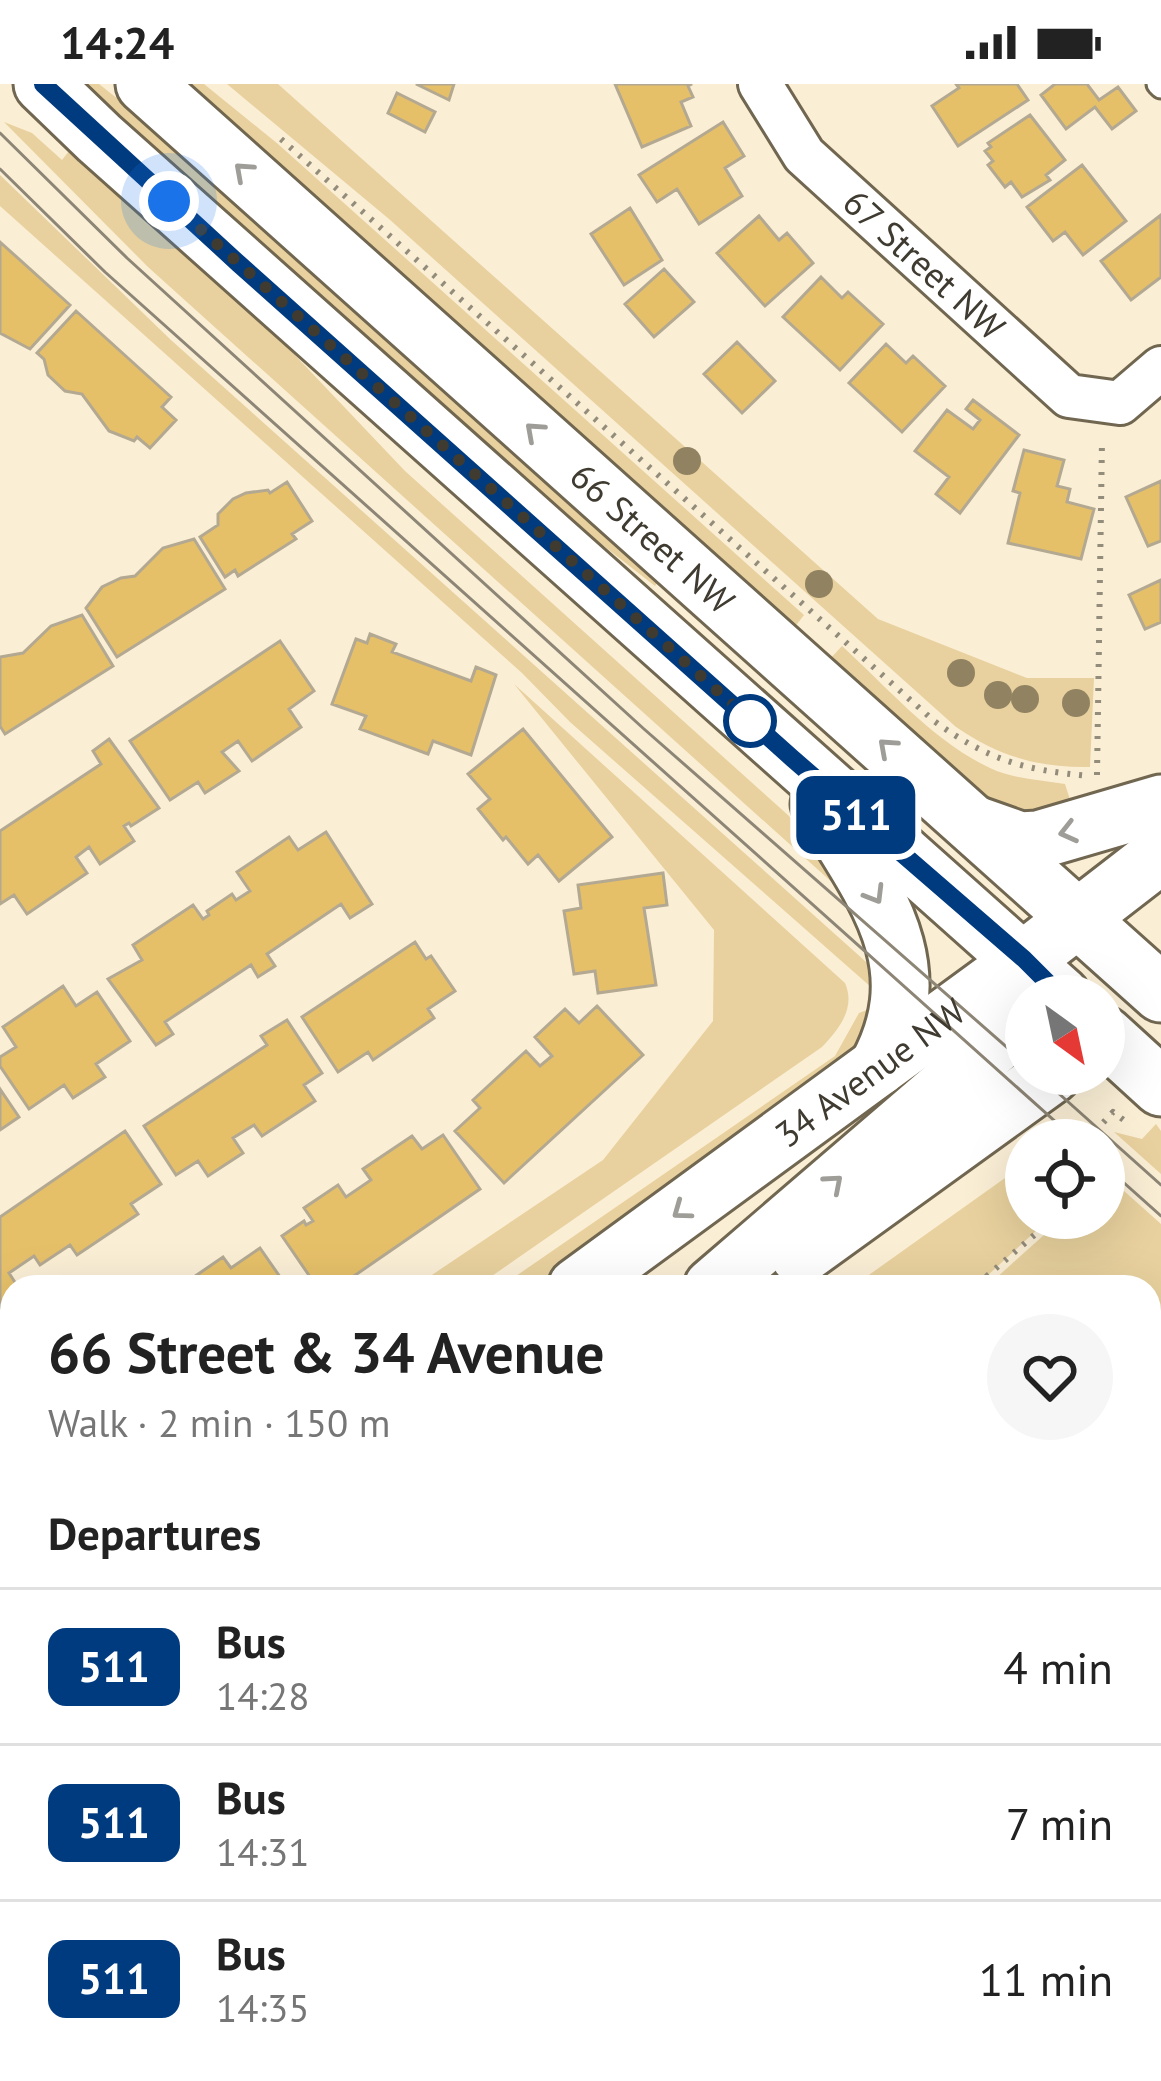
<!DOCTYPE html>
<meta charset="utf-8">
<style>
body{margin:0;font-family:"PT Sans",sans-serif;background:#f6f6f6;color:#222;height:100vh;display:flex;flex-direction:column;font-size:45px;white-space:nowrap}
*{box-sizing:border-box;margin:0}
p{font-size:39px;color:#767676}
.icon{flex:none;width:66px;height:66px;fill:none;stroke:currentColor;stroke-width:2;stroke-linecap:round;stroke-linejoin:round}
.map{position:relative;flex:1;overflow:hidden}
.drawer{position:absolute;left:0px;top:1191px;width:1161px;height:807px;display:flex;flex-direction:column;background:#fff;border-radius:36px 36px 0 0;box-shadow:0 12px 48px #0002}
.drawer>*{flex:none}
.badge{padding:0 24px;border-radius:18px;font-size:42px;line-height:78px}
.needle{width:78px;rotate:147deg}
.buttons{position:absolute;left:1005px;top:891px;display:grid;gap:24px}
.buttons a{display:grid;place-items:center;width:120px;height:120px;border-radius:50%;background:#fff;box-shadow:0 12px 48px #0002;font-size:60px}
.you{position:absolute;width:60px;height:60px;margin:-30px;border:9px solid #fff;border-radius:50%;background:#1a73e8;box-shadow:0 0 0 18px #1a73e833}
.map>.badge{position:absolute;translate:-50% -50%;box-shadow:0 0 0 6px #fff}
h2{padding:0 48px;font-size:45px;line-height:108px}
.round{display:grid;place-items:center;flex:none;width:126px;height:126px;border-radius:63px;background:#f6f6f6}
.headline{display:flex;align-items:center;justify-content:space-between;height:204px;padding:0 48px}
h1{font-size:57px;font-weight:800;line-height:90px}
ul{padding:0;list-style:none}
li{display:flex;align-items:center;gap:36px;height:156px;padding:0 48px;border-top:3px solid #e0e0e0}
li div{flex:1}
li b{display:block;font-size:45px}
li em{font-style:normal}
li .badge{min-width:132px;font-weight:700;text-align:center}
.status{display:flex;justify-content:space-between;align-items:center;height:84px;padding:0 60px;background:#fff;direction:ltr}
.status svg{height:33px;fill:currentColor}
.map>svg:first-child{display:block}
</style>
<div class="status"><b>14:24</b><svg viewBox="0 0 49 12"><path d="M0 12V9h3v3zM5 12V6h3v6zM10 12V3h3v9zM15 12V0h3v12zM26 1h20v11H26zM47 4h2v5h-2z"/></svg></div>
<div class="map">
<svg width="1161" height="1997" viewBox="0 0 1161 1997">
<rect width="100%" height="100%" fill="#faeed5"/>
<!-- green -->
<path fill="#e8d19e" d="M84,0H99L133,27L658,497L655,502L559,427Z
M185,0H204L278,60L804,531L794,544Z
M227,0H278L878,535L1027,594H1094L1090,683C1039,684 998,672 956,643L389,135Z
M4,38L32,49L62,76L73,62L272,247L405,387L789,732L865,828L148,183Z
M0,91L171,256L884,894L880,911L570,638L522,589L0,122Z
M842,562C887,603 934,658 990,684C1013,695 1040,696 1065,700L1072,722L1028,731L990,719L829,576Z
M514,600L845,899C856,924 839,945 822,963L476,1203H414L603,1076L713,937L714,846Z
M875,923L869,952L822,999L536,1203H500L835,972L859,929Z
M1156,1040L1161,1047V1090L1114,1048L1142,1055Z
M1026,1079V1134H1050L975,1203H852Z
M1104,1089L1161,1140V1237L1149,1232V1203H986L1063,1134H1104Z"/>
<!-- building -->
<path fill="#e6c069" stroke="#b3a891" stroke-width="3" d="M416,0H454L449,16Z
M615,0H692L688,2L693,13L681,18L691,42L642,63Z
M956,0H1017L1028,16L958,62L932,22L959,4Z
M1055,0H1087L1099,16L1118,3L1136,27L1112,45L1095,23L1066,45L1041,11Z
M397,9L435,28L425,48L388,29Z
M1030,31L1065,76L1046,91L1050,96L1022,113L1011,98L1005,103L988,81L993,77L985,67L991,63L988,59Z
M723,38L744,72L725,84L742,112L699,140L677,105L657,118L639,91Z
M1082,81L1126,137L1083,171L1065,148L1053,157L1027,123Z
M630,124L662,176L624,201L591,150Z
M1161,131V193L1131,216L1101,177Z
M759,132L779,156L787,149L813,179L765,222L717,169Z
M0,158L70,221L30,265L0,249Z
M664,185L694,218L654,253L625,220Z
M821,193L842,214L848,208L883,240L840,286L783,233Z
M76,227L171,313L162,323L176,336L150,364L137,353L134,357L109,347L82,310L65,307L48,291L44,275L37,269Z
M737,258L775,297L742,329L704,290Z
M886,260L906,279L913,272L945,302L902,348L849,299Z
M973,316L1019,351L960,429L936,410L949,393L915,367L947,326L973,345L980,336L966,325Z
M1024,366L1064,376L1057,402L1070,405L1067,418L1094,425L1081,475L1008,459L1020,409L1013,407Z
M1161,397V457L1148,462L1126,413Z
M287,398L312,437L292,450L296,455L238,492L235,486L225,493L200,453L218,441V430L233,415L246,409L268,406L270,409Z
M194,455L225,505L117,573L86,524L102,503L121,494L135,492L163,464Z
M1161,496V538L1145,545L1129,511Z
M82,531L113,582L5,650L0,642V573L23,569L51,542Z
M370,550L396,560L392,568L471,597L476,583L496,591L471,671L433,657L428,670L360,645L366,632L332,620L356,555L367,559Z
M280,557L314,607L289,625L301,643L252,677L238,657L222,668L239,687L205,709L198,698L170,716L130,657Z
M523,645L612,753L559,797L538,771L528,780L506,753L503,756L478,725L490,715L468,690Z
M109,655L159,724L131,742L129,739L124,742L134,757L100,780L89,763L76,773L87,789L27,830L14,811L0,820V747L101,680L93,667Z
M326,748L372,820L350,834L341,820L267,870L275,882L258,893L251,881L165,938L173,950L156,961L108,895L142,876L133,861L193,821L203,835L209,831L207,827L232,810L236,816L250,807L237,788L289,753L298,766Z
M663,789L667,821L644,824L656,901L598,909L595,887L574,890L564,827L581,824L578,801Z
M415,858L426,875L431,872L455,907L428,925L434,934L373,976L368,968L338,988L302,933Z
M63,902L76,922L97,908L130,957L96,980L105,993L73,1014L64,1001L29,1025L0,982V973L16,963L3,943Z
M597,922L643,971L504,1099L455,1047L480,1024L473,1016L526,967L540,982L552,972L535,953L565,925L579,939Z
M287,936L322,989L304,1001L315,1017L262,1052L254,1041L233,1054L243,1069L208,1092L198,1077L176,1091L144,1042L267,961L261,952Z
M0,1005L19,1033L0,1046Z
M125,1047L161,1100L131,1120L138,1130L77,1171L70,1161L40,1181L34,1172L9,1189L18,1203H12V1216L0,1224V1133Z
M443,1051L480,1105L338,1203H317L282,1152L304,1137L306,1141L313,1137L304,1124L338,1101L346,1113L371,1096L363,1085L412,1052L422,1065Z
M260,1164L287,1203H196L191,1195L223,1173L231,1184Z
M12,1317V1406L0,1387L3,1337L0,1325Z
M1149,1355L1161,1361V1421L1149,1416Z
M1149,1654L1161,1663V1730L1149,1746Z
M1152,1787L1161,1792V1845L1149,1839Z
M12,1844V1898L5,1902L0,1893V1851Z
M10,1922L12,1986H51L57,1997H0V1928Z
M387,1986H466L473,1997H385L381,1990Z
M607,1986H660L643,1997H614Z
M1056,1986L1057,1997H1001L1000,1990Z"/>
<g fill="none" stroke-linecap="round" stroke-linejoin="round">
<defs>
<path id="service" d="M1158,0L1161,3
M1149,1942L1161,1955
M748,1997L766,1986"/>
<g id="minor">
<path id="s1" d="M760,0L804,71L1069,312L1120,319L1161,284"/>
<path d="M1149,1563L1161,1572"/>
<path d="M816,1986L824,1997"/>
<path d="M236,1997L254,1986"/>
</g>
<g id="secondary">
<path d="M43,0L99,54L1061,912"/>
<path id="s2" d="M145,0L1161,909"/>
<path d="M820,720C873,808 934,879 878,983"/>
<path d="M975,741L1020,757L1038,756L1161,720"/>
<path d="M1104,951L1161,1003"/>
<path d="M800,1172L1052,990"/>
<path id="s3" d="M577,1203L1024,876L1161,770"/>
<path d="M713,1203L1026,934"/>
<path d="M0,1592L12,1584"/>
<path d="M0,1717L12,1709"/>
</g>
</defs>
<!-- service casing -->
<use href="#service" stroke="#716751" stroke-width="27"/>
<!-- minor casing -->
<use href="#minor" stroke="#716751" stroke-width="48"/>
<!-- secondary casing -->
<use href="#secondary" stroke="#716751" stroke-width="63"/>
<!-- path -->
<path stroke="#938c7b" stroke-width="6" stroke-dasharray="3 9" stroke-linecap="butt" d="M281,55L934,637C988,676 1024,686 1089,692
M1097,691L1102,356
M1087,1056L1113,1028L1125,1037
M981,1203L987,1192L1054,1134"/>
<!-- service -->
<use href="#service" stroke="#fff" stroke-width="21"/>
<!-- minor -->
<use href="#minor" stroke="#fff" stroke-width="42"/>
<!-- secondary -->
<use href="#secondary" stroke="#fff" stroke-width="57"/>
<!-- tram -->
<path stroke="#8d8575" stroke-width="3" d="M0,49L127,174L644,645L1026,980
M0,85L105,188L1076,1056
M1037,990L1161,1101
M1104,1081L1161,1132"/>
</g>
<!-- trees -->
<g fill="#918362">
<circle cx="687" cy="377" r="14"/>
<circle cx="819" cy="500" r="14"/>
<circle cx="961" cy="589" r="14"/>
<circle cx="998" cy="611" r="14"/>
<circle cx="1025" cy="615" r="14"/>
<circle cx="1076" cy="619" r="14"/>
</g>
<!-- one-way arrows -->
<defs><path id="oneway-chevron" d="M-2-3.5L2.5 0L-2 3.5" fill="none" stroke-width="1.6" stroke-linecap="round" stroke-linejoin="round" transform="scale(3)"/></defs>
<g stroke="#9f9d98">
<use href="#oneway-chevron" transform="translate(243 87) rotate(-138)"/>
<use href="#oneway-chevron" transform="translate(534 347) rotate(-138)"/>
<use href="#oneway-chevron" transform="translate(887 663) rotate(-138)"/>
<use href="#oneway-chevron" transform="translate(1068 748) rotate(166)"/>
<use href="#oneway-chevron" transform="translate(875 811) rotate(59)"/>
<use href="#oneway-chevron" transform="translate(834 1099) rotate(-41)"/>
<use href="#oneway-chevron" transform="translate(681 1127) rotate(144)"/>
</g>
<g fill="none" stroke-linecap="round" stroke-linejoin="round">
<defs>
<path id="line" d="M43,0L239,180L793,675L1024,875L1061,912"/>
</defs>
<!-- line casing -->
<use href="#line" stroke="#fff" stroke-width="27"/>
<!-- line -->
<use href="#line" stroke="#003b80" stroke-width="18"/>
<!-- walk -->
<path stroke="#3f3b31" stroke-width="12" stroke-dasharray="0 21.6" d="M169,117L758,643L750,637"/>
</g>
<!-- markers -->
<circle fill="#fff" stroke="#003b80" stroke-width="6" cx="750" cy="637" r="24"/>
<g text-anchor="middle" stroke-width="9" stroke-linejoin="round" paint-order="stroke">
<!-- street labels -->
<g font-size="36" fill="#3f3b31" stroke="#fff">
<text dy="13" stroke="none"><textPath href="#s1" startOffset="246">67 Street NW</textPath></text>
<text dy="13" stroke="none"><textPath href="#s2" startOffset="681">66 Street NW</textPath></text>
<text dy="13" stroke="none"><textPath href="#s3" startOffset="363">34 Avenue NW</textPath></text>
</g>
</g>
</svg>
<div class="buttons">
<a><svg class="needle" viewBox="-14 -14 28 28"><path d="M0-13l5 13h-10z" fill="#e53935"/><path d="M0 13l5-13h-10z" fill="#767676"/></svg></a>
<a><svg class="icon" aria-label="locate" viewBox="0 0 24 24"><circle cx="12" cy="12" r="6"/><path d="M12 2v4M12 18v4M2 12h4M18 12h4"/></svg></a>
</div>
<div class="you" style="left:169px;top:117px"></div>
<b class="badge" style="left:856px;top:731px;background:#003b80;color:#fff">511</b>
<section class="drawer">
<div class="headline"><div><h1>66 Street &amp; 34 Avenue</h1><p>Walk · 2 min · 150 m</p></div><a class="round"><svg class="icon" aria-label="heart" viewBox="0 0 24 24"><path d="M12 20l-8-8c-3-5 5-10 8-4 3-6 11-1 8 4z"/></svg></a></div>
<h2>Departures</h2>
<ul>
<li><span class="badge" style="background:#003b80;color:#fff">511</span><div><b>Bus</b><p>14:28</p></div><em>4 min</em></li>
<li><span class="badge" style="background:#003b80;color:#fff">511</span><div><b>Bus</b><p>14:31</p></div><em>7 min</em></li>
<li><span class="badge" style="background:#003b80;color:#fff">511</span><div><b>Bus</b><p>14:35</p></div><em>11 min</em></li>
</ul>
</section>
</div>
